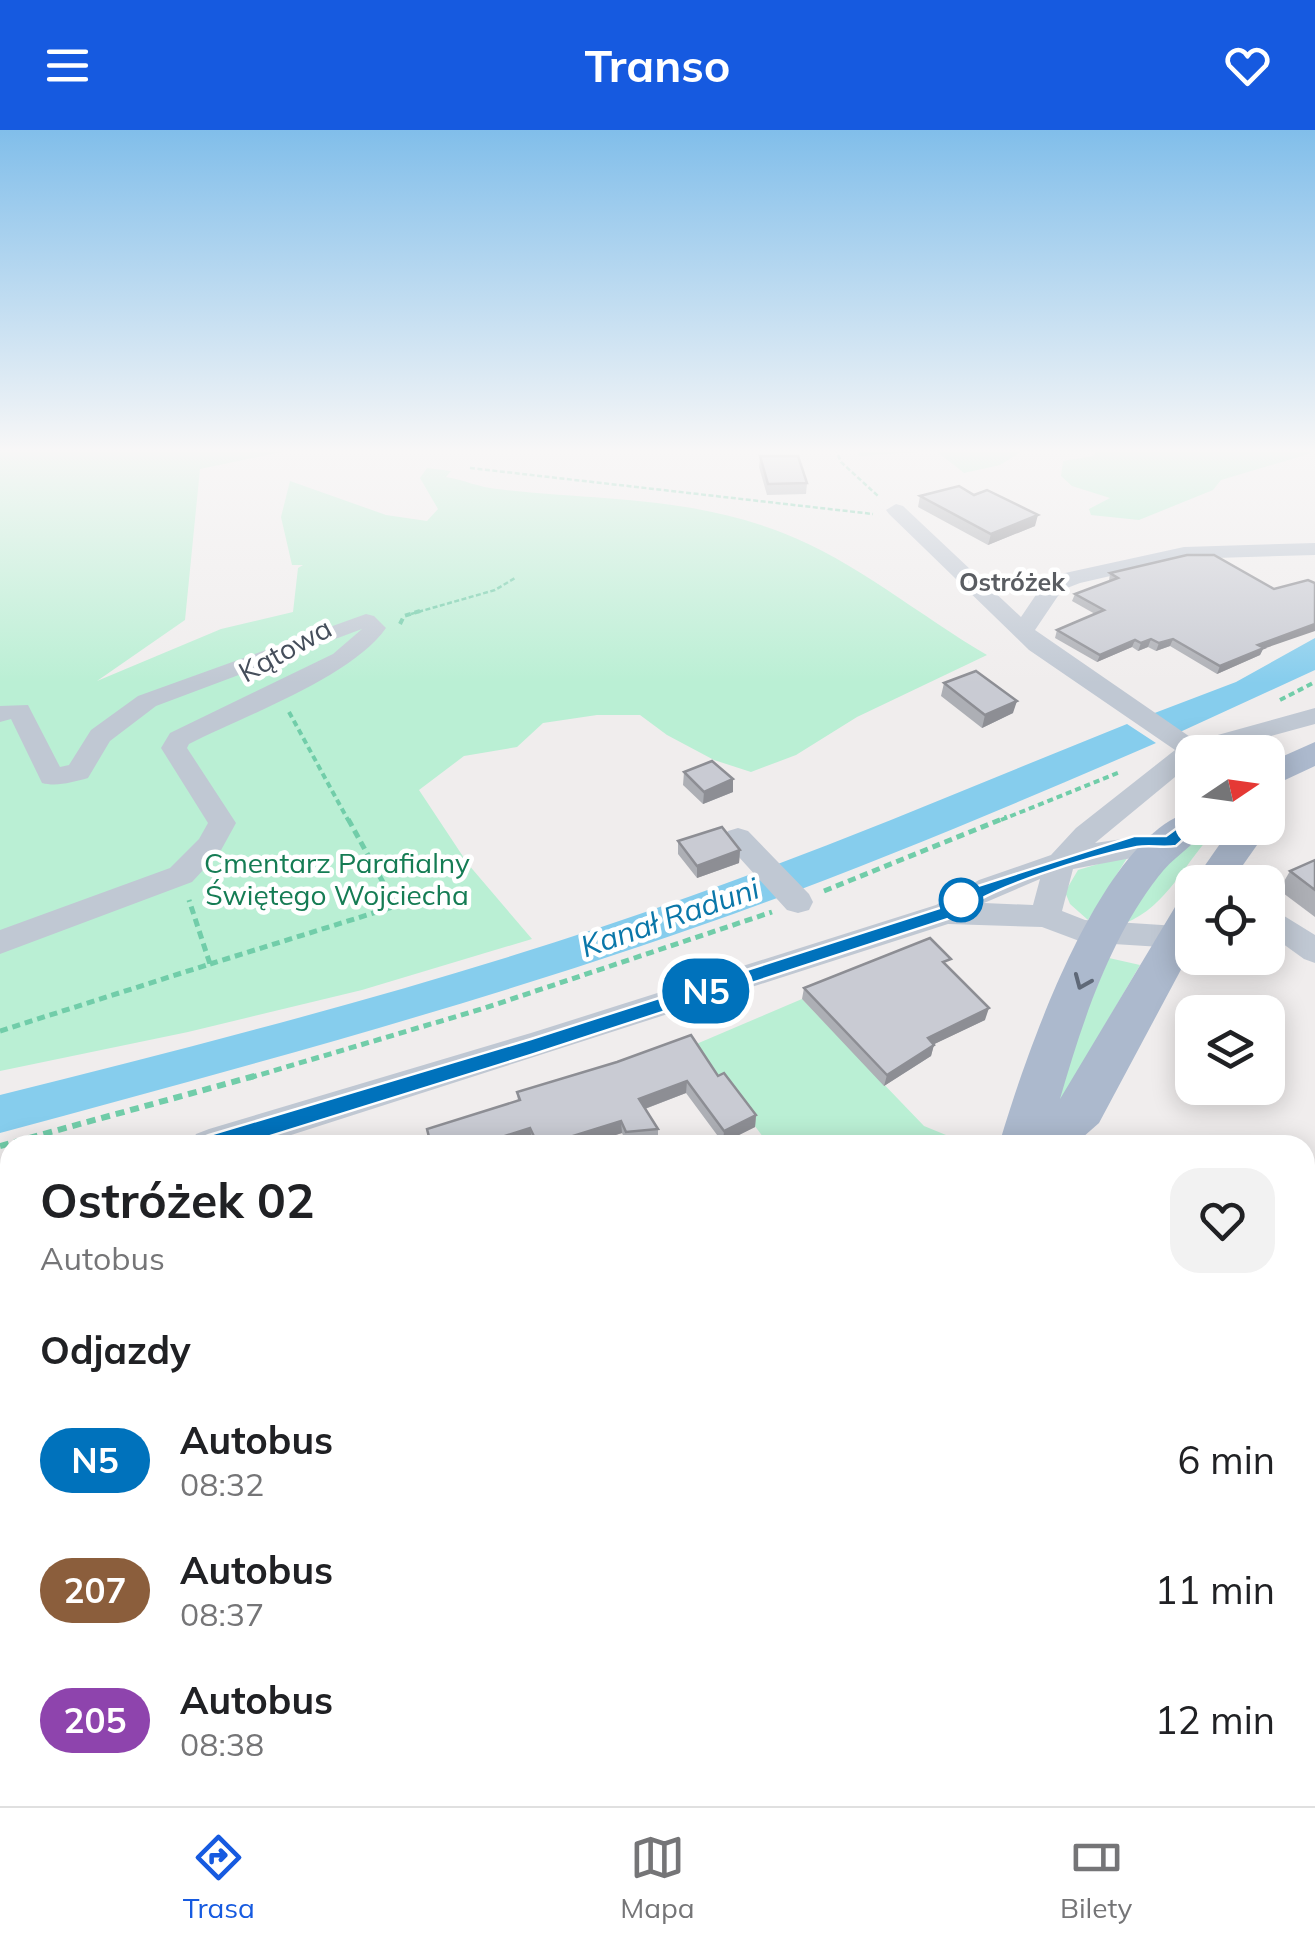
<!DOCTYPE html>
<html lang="pl">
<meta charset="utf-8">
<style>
body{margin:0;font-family:Mulish,sans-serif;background:#f2f2f2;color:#202124;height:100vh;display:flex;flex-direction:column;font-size:38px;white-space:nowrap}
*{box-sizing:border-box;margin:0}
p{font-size:32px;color:#757577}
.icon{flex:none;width:55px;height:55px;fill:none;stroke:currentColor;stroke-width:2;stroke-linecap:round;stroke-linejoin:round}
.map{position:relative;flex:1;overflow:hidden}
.details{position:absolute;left:0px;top:1005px;width:1315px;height:672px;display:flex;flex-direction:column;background:#fff;border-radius:30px 30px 0 0;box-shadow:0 5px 25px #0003}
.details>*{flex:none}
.badge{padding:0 20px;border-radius:32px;font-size:35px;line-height:65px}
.needle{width:65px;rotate:77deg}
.tools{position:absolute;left:1175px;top:605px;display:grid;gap:20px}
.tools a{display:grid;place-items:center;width:110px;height:110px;border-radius:20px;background:#fff;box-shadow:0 5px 25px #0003;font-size:50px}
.map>.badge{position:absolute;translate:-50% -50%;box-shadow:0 0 0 5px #fff}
h2{padding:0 40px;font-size:38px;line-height:90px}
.round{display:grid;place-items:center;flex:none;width:105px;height:105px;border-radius:30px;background:#f2f2f2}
.overview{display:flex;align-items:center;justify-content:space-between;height:170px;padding:0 40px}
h1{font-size:48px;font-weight:700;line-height:75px}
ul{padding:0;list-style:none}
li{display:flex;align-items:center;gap:30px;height:130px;padding:0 40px}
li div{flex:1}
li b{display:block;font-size:38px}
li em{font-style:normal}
li .badge{min-width:110px;font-weight:700;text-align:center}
header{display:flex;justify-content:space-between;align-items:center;height:130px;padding:0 40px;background:#165ae0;color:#fff;font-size:45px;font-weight:700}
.tabs{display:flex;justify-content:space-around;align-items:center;height:140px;border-top:2px solid #e0e0e0;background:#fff;font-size:28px;color:#757577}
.tabs a{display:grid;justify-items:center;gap:5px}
.tabs .active{color:#165ae0}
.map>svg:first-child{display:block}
</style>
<header><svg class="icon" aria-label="menu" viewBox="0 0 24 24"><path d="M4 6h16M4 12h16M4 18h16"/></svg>Transo<svg class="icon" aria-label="heart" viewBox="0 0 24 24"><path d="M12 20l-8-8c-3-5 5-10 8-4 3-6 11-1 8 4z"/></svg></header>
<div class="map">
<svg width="1315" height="1676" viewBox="0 0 1315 1676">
<rect width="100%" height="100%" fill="#f0eded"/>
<!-- green -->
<path fill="#baefd4" d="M0,318H301L200,339L185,490L97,551L221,499L293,482L298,438L303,435H292L281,387L290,351L386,385L427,391L438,379L420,348L427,338L451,341L446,347C464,350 478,357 497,359C599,371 685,365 783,403C854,430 920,486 987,525L857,587L796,625L751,642L714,630L667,605L640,585H597L543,593L517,617L464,626L419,660L468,734L532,809L362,860L188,902L0,941Z
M858,318H1027L1000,335L964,343L936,321L859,326Z
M1099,318H1315V322L1221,350L1213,360L1139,390L1091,385L1089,379L1110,368L1072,356L1061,346L1063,331L1093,326Z
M1203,698H1218C1186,729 1168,777 1125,793C1146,758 1169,722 1203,698Z
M1129,725L1088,790L1070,774L1065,762L1078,740Z
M1109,828L1140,835L1042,1003L1036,1000Z
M802,869L924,996L946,1005L934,1015H769L694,915Z"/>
<!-- water -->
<path fill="#86cded" d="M1315,508V540L1180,602L1152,584L1236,552Z
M1127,594L1156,613C987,686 816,758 641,816C430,887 215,945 0,1003V965C232,907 466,847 691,766C838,714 982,652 1127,594Z
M333,1668H610L593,1676H305Z"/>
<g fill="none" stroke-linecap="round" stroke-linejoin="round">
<!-- path-far3 -->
<path stroke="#71cda9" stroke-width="2.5" stroke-dasharray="5 2.5" stroke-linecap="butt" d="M835,318L841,332L878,366
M470,338L873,384
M411,484L495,460L515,448"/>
<!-- path-far2 -->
<path stroke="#71cda9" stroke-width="4" stroke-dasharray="6 4" stroke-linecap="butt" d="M400,494L404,486L420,481
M1280,570L1315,552
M289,582L348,690
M1001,690L1120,642"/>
<!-- path-far1 -->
<path stroke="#71cda9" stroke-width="5" stroke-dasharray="8 5" stroke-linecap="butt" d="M824,761L1007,687
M210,834L396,776L347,687
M0,901L210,834L189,770
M249,948L485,878L772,782"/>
<!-- path -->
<path stroke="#71cda9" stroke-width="6" stroke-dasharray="9 6" stroke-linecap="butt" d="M0,1016L258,945
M1305,1182L1315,1178"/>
<!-- minor -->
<path fill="#c0c8d3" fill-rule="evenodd" d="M896,374L903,376L1021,487L1046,450L1065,443L1184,417L1315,413V425L1184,429L1080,453L1062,460L1035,500L1196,611L1315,578V594L1213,622H1192V633L1095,713L1170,702L1180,705L1184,712L1180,719L1073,739L1062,781L1085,790L1177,796L1188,799L1192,806L1188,815L1177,818L1082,812L1042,797L948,794L260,1015H190L196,1004L209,999L531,903L936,775L979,750L1051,725L1076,698L1175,620L1029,520L889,384L886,380ZM1040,749L1033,775L984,773Z
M366,484L374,486L386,498C352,547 244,586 189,614L187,618L236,693L220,722L192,752L0,824V800L170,738L199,709L208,693L161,618L170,603L333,524L362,499L156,576L110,611L88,648C73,652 57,657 42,653L11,589L0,592V576L28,575L60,637L69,635L91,600L138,566Z
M738,698L748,701L809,764L813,772L809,780L798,783L787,780L728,715L724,708L728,701Z
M1268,776L1315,805V833L1304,829L1268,803Z
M10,1058V1094L0,1097V1061Z
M1315,1426V1476L1305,1480V1430Z
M835,1668H901L897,1676H831Z"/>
<!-- major -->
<path fill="#acb9cd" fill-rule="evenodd" d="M1315,612V636L1268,658V633Z
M1192,681V698H1208C1193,716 1172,728 1158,747C1109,810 1082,893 1060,969L1178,772L1192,768V819L1099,993L1074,1015H999C1024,930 1099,706 1192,681Z
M1268,696L1269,698L1231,752L1192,754L1231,698Z
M10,1571V1641L0,1645V1575Z"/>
</g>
<!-- wall -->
<path fill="#adafb5" d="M760,326L807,353L806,364L767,365L759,337Z
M974,365L1035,396L988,415L918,377L920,366Z
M1110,443L1263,519L1260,525L1217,544L1170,516L1156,521L1148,517L1138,521L1132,517L1097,532L1055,508L1057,500L1095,484L1072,471L1075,464L1109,451Z
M944,553L1013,583L982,598L941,566Z
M684,642L733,662L703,674L683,655Z
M678,711L740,720L739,733L697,748L678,724Z
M1315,730V787L1279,760L1290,741Z
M948,837L985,890L934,914L931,926L884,956L802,869L804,858Z
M718,946L756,985L755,997L723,1013L686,963L645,979L658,999V1011L627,1014L622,1003L584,1015H534L532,1010L516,1015H431L518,971L517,962Z"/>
<!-- shaded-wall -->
<path fill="#8d8e94" d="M1038,385L1035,396L988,415L991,404Z
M1315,494V501L1263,519L1260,525L1217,544L1220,536L1258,515Z
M1151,509L1148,517L1138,521L1141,513Z
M1173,509L1170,516L1156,521L1159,513Z
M1135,510L1132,517L1097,532L1100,525Z
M1017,571L1013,583L982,598L985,585Z
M733,649V662L703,674L704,662Z
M740,720L739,733L697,748V736Z
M989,878L985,890L924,919L928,908Z
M934,915L931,926L884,956L887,945Z
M687,951L686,963L639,981V969Z
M756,985L755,997L723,1013L724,1001Z
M621,991L622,1003L584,1015H574L573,1006Z
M530,998L532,1010L516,1015H477Z
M10,1159V1181L0,1184V1163Z"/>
<!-- building -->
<path fill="#c9cbd3" stroke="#8d8e94" stroke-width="2.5" d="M760,326H798L807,353L768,354Z
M959,356L974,365L987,360L1038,385L991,404L920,366Z
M1187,425H1214L1274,459L1308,450L1315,453V494L1258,515L1264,518L1220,536L1173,509L1159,513L1151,509L1141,513L1135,510L1100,525L1057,500L1104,480L1075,464L1118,448L1110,443Z
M976,541L1017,571L985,585L944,553Z
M712,631L733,649L704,662L684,642Z
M722,697L740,720L697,736L678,711Z
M1315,730V760L1290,741Z
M930,808L951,829L943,832L989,878L928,908L934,915L887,945L804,858Z
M691,905L718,946L724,943L756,985L724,1001L687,951L639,969L658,999L626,1002L621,991L573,1006L578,1015H538L530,998L477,1015H431L427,999L520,970L517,962L617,932Z
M10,1109V1159L0,1163V1112Z"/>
<!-- one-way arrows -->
<defs><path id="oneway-chevron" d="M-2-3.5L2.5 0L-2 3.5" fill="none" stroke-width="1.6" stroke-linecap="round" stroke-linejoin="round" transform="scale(2.5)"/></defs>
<use stroke="#5f6978" href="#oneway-chevron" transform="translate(1082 852) rotate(113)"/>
<!-- sky -->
<linearGradient id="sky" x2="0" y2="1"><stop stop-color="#81beea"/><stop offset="0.58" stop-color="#f8f7f7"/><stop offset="1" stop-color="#f8f7f7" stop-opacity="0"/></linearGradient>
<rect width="1315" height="553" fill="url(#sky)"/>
<!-- line -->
<path fill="#0072bc" stroke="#fff" stroke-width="2.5" d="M1192,687L1201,693L1176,716C1163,718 1150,715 1137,717C1092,726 985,757 954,787L531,925L209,1025L201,1022L197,1015L201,1008L209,1005L531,909L940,778L956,763L1134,706H1166Z"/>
<!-- markers -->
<circle fill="#fff" stroke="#0072bc" stroke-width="5" cx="961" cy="770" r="20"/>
<g text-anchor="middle" stroke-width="9" stroke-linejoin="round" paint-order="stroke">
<!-- far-neighbourhood labels -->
<g font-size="25" font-weight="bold" fill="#5a5d62" stroke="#fff">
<text x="1012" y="461">Ostróżek</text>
</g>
<!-- street labels -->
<g font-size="28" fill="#454e5b" stroke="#fff">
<text transform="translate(285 520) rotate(-29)" y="10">Kątowa</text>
</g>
<!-- park labels -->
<g font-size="28" fill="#157c54" stroke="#fff">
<text x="337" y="743">Cmentarz Parafialny<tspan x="337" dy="32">Świętego Wojciecha</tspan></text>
</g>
<!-- water labels -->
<g font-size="30" font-style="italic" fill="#0a77a9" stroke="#fff">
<text transform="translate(670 788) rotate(-19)" y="10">Kanał Raduni</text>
</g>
</g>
</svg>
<div class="tools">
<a><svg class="needle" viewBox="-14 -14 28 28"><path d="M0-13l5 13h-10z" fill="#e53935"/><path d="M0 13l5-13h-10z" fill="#757577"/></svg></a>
<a><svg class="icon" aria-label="locate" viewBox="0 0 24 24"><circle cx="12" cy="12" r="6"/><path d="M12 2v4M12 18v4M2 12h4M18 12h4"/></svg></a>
<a><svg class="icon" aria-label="layers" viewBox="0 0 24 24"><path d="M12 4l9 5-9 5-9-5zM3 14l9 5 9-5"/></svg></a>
</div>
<b class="badge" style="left:706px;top:861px;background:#0072bc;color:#fff">N5</b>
<section class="details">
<div class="overview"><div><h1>Ostróżek 02</h1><p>Autobus</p></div><a class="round"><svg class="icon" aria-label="heart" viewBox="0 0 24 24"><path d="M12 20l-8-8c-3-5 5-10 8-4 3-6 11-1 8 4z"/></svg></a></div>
<h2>Odjazdy</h2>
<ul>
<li><span class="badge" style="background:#0072bc;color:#fff">N5</span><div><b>Autobus</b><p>08:32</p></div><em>6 min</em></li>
<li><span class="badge" style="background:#8b5e3c;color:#fff">207</span><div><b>Autobus</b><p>08:37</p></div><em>11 min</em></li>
<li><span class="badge" style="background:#8e44ad;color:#fff">205</span><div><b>Autobus</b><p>08:38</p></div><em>12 min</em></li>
</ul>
</section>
</div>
<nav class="tabs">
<a class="active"><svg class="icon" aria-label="directions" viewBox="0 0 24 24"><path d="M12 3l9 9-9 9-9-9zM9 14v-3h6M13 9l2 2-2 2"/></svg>Trasa</a>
<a><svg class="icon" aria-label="map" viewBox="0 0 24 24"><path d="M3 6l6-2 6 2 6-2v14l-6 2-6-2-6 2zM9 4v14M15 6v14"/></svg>Mapa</a>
<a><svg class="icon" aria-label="tickets" viewBox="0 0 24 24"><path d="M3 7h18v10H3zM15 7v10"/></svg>Bilety</a>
</nav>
